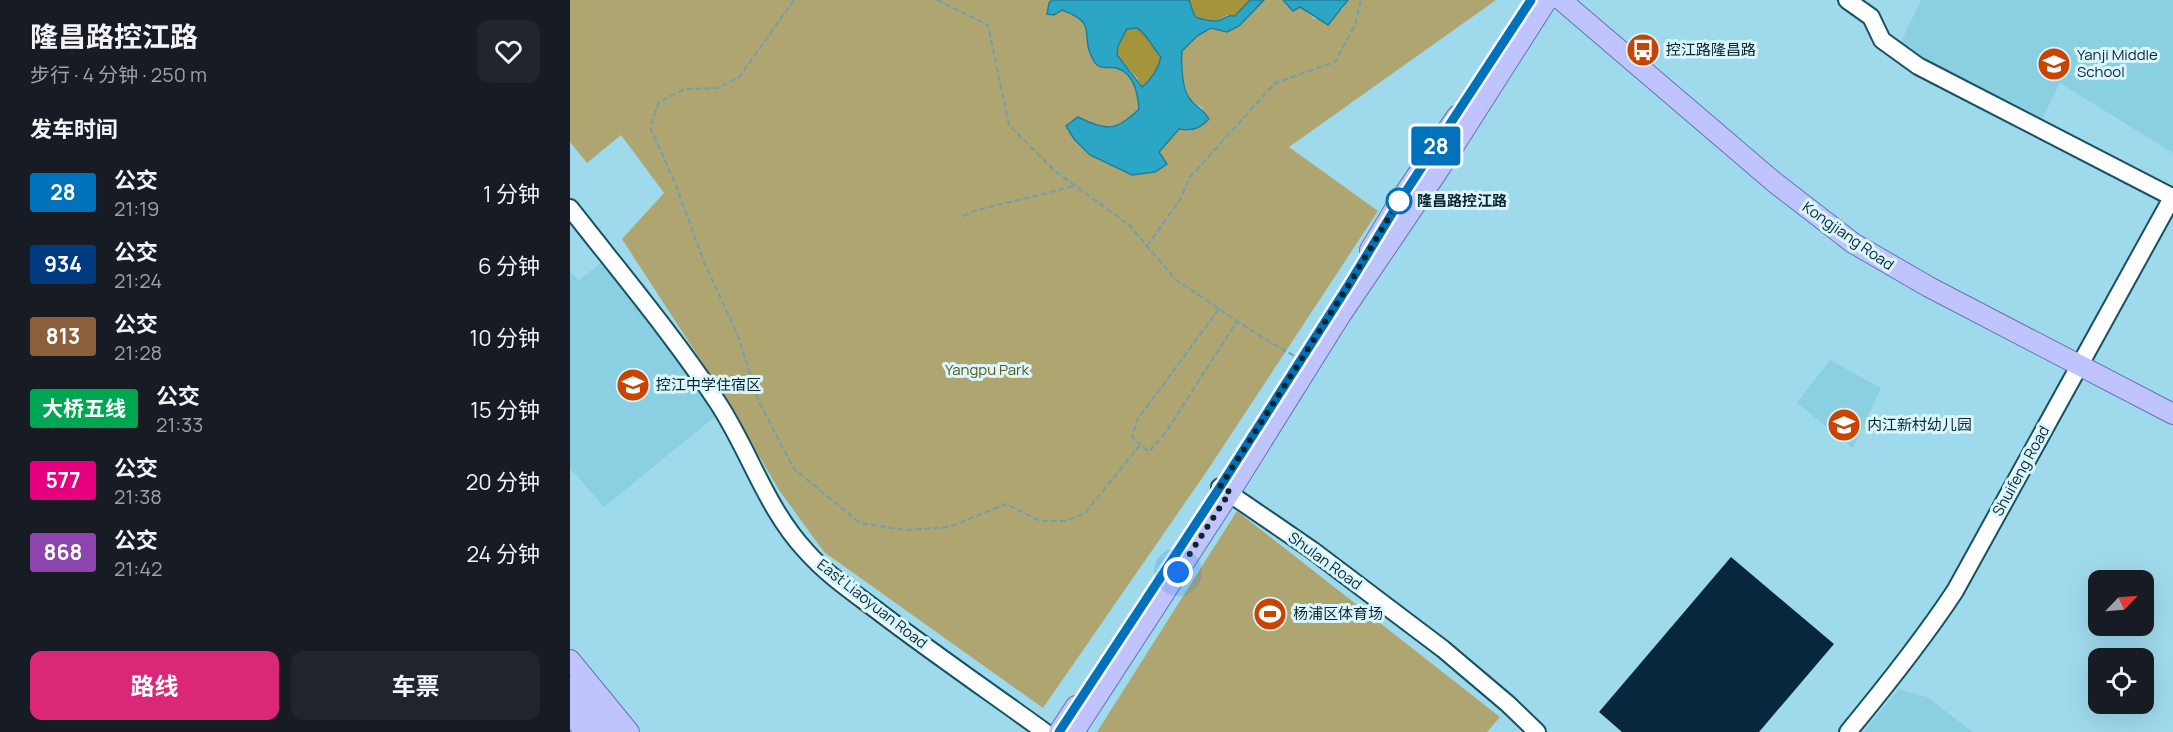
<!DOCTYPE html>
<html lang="zh">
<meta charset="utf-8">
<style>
body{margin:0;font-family:Manrope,"Noto Sans SC",sans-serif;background:#20242c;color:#f1f3f6;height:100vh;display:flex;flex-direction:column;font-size:22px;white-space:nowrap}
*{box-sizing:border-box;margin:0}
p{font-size:20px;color:#9ea1a6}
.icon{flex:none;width:33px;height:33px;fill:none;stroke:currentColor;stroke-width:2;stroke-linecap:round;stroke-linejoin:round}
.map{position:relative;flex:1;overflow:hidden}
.details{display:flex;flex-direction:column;background:#171b24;width:570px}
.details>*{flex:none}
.badge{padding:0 12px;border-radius:4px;font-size:21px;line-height:39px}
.needle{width:39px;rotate:65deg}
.tools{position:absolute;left:1518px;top:570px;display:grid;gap:12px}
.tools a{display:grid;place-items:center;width:66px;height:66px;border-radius:12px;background:#171b24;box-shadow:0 6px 24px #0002;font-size:30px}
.you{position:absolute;width:30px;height:30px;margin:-15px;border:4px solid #fff;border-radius:50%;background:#1a73e8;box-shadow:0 0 0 9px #1a73e833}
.map>.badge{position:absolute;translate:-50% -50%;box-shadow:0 0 0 3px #fff}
h2{padding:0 30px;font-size:22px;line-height:54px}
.round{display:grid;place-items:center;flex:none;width:63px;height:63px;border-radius:12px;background:#20242c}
.headline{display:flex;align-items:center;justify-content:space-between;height:102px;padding:0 30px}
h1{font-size:28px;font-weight:700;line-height:45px}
.button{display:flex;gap:12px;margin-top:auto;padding:12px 30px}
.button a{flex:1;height:69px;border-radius:12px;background:#db2777;color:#fff;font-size:24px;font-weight:700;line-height:69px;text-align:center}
.button a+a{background:#20242c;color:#f1f3f6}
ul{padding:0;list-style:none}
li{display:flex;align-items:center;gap:18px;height:72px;padding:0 30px}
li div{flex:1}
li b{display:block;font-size:22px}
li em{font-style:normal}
li .badge{min-width:66px;font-weight:700;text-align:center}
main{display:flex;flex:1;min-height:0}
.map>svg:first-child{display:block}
</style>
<main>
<section class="details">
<div class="headline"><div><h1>隆昌路控江路</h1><p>步行 · 4 分钟 · 250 m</p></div><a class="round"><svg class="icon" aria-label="heart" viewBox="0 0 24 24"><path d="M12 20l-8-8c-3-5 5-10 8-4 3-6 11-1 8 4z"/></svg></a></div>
<h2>发车时间</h2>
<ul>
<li><span class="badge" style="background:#0072bc;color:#fff">28</span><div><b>公交</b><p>21:19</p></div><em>1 分钟</em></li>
<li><span class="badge" style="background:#003b80;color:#fff">934</span><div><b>公交</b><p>21:24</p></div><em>6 分钟</em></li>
<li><span class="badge" style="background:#8b5e3c;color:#fff">813</span><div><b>公交</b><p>21:28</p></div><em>10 分钟</em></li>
<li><span class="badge" style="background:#00a651;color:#fff">大桥五线</span><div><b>公交</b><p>21:33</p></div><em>15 分钟</em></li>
<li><span class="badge" style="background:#e6007e;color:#fff">577</span><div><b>公交</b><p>21:38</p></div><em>20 分钟</em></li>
<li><span class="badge" style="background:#8e44ad;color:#fff">868</span><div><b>公交</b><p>21:42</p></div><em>24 分钟</em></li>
</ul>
<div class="button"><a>路线</a><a>车票</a></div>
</section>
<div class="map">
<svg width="1603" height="732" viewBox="0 0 1603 732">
<rect width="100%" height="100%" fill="#9fdaec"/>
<!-- built -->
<path fill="#8bcfe3" d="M1351,0H1603V153L1490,83L1470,123L1330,44Z
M31,263L104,355L147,415L34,507L0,468V272L9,280Z
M1260,360L1311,388L1283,448L1227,403Z
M1329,689L1357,697L1403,732H1293Z"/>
<!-- green -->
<path fill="#aea571" d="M0,0H482L479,3L484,15L492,10L507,15L518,27L519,48L534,68C538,68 544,67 548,68C564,73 568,95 569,109C546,132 536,131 508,117L520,155L541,164L589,152L609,129L621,131L633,109L618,97L611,69L612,51L627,36L642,28L657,32L669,26L694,0H713L723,11L729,6L745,19L772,10L778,0H926L719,147L808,211L637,471L473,708L254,552L209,490L152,393L52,239L94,193L51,135L17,163L0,142Z
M667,511L930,717L917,732H527Z"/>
<!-- forest -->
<path fill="#a4943a" d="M619,0H680L665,16L657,15C646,23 637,21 624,17Z
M567,28C578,36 582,47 591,57C588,70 582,79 572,87L567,78L547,55L548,46L557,29Z"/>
<!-- water -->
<path fill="#2ca6c5" stroke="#227f97" stroke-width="1.5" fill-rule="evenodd" d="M482,0H619L625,17C632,19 642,23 650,20C657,17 657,15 665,16L680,0H694L669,26L657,32L641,28L627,36L612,51C611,63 612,88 619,98C625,106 634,110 639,119C629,129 623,131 609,129L589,152L597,164L585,172L562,175L520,155L504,139L496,126L508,117C536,131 546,132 569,109C568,95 565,75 549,69C540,65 530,72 524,61C508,36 531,24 492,10L484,15L477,14L479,3ZM567,28C578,35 582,47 591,57C588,70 582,79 572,87L547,55L548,46L557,29Z
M713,0H778L758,25L730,7L723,11Z"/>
<!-- building -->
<path fill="#07283c" d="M1161,557L1264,644L1189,732H1052L1029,712Z"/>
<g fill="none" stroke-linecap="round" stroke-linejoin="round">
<defs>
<path id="minor" d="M1277,0L1301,17L1312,40L1348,66L1602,197
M0,208C50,272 103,335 148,403C180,452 196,508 236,551C258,576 287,595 313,615C366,655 421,693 475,732
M650,487L742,550L873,649L938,704L967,732
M1278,732C1316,686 1352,641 1385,591L1603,196"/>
<path id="major" d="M991,0L1204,182L1283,243L1359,287L1603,414
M800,250L829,202L887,116
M0,660L59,732
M0,687L36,732
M0,713L15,732
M489,732L506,706
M504,732L660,492L770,316L866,174L977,0"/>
</defs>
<!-- minor casing -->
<use href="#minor" stroke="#165262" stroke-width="20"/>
<!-- major casing -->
<use href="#major" stroke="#6672b4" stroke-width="22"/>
<!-- path -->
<path stroke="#70a0ae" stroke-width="2" stroke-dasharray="6 3" stroke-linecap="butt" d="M224,0L170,76L148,88L115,89L89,102L80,127L105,183L134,262L168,336L189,402L224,469L290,523L335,530L379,527L436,504L470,521H496L515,513L571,444
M367,0L418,25L439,125L485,171L559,225L605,279L685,333L726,357
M393,216L407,210L505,186
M577,246L611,198L620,177L705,83L765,62L785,25L791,0
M649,309L567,420L562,437L579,452L596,432L667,321"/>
<!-- minor -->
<use href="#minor" stroke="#fff" stroke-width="16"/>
<!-- major -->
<use href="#major" stroke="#c0c4fe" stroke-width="20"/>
</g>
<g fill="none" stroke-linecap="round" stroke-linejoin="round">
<defs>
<path id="line" d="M489,732L650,487L778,286L829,202L961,0"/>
</defs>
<!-- line casing -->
<use href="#line" stroke="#fff" stroke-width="14"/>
<!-- line -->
<use href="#line" stroke="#0072bc" stroke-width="9"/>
<!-- walk -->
<path stroke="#0c242b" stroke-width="6" stroke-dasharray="0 10.8" d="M608,572L660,492L650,487L778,286L829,201"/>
</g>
<!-- icons -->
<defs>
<symbol id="bus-disc" viewBox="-11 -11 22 22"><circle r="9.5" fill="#c94301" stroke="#d9f6ff"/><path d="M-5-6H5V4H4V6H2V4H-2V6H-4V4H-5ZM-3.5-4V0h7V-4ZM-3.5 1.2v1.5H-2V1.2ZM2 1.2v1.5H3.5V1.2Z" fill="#fff"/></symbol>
<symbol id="school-disc" viewBox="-11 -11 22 22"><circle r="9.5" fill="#c94301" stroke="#d9f6ff"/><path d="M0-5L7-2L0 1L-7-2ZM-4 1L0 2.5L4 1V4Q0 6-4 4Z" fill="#fff"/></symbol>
<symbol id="stadium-disc" viewBox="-11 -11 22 22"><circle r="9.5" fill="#c94301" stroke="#d9f6ff"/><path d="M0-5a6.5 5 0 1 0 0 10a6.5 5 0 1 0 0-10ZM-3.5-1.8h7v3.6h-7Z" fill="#fff"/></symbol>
</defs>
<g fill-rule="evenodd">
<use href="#bus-disc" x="1054" y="31" width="38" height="38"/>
<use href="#school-disc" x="1465" y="45" width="38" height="38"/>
<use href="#school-disc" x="44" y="366" width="38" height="38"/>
<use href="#school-disc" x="1255" y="406" width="38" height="38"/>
<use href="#stadium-disc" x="681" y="595" width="38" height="38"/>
</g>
<!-- markers -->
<circle fill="#fff" stroke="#0072bc" stroke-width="3" cx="829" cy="201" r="12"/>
<g text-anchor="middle" stroke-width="6" stroke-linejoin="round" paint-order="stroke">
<!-- poi labels -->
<g font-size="15" fill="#0c242b" stroke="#d9f6ff" text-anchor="start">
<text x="1096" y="55">控江路隆昌路</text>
<text x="1507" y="60">Yanji Middle<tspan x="1507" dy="17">School</tspan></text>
<text x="86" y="390">控江中学住宿区</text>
<text x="1297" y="430">内江新村幼儿园</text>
<text x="723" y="619">杨浦区体育场</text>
</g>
<!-- stop labels -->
<g font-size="15" font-weight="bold" fill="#0c242b" stroke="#d9f6ff" text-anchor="start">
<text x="847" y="206">隆昌路控江路</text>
</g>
<!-- street labels -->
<g font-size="15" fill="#0c242b" stroke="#d9f6ff">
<text transform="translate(1278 236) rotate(35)" y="5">Kongjiang Road</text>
<text transform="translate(1451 471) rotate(-61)" y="5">Shuifeng Road</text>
<text transform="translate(755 561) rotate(36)" y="5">Shulan Road</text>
<text transform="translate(302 604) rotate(38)" y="5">East Liaoyuan Road</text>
</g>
<!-- park labels -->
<g font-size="15" fill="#625714" stroke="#d9f6ff">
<text x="417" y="375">Yangpu Park</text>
</g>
</g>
</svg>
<div class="tools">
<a><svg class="needle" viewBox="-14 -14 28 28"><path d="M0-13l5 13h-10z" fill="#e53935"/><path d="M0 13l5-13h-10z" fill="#9ea1a6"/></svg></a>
<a><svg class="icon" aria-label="locate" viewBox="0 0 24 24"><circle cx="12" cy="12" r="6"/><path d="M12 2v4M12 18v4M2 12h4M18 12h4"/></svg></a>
</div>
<div class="you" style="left:608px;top:572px"></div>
<b class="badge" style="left:866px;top:146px;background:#0072bc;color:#fff">28</b>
</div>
</main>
